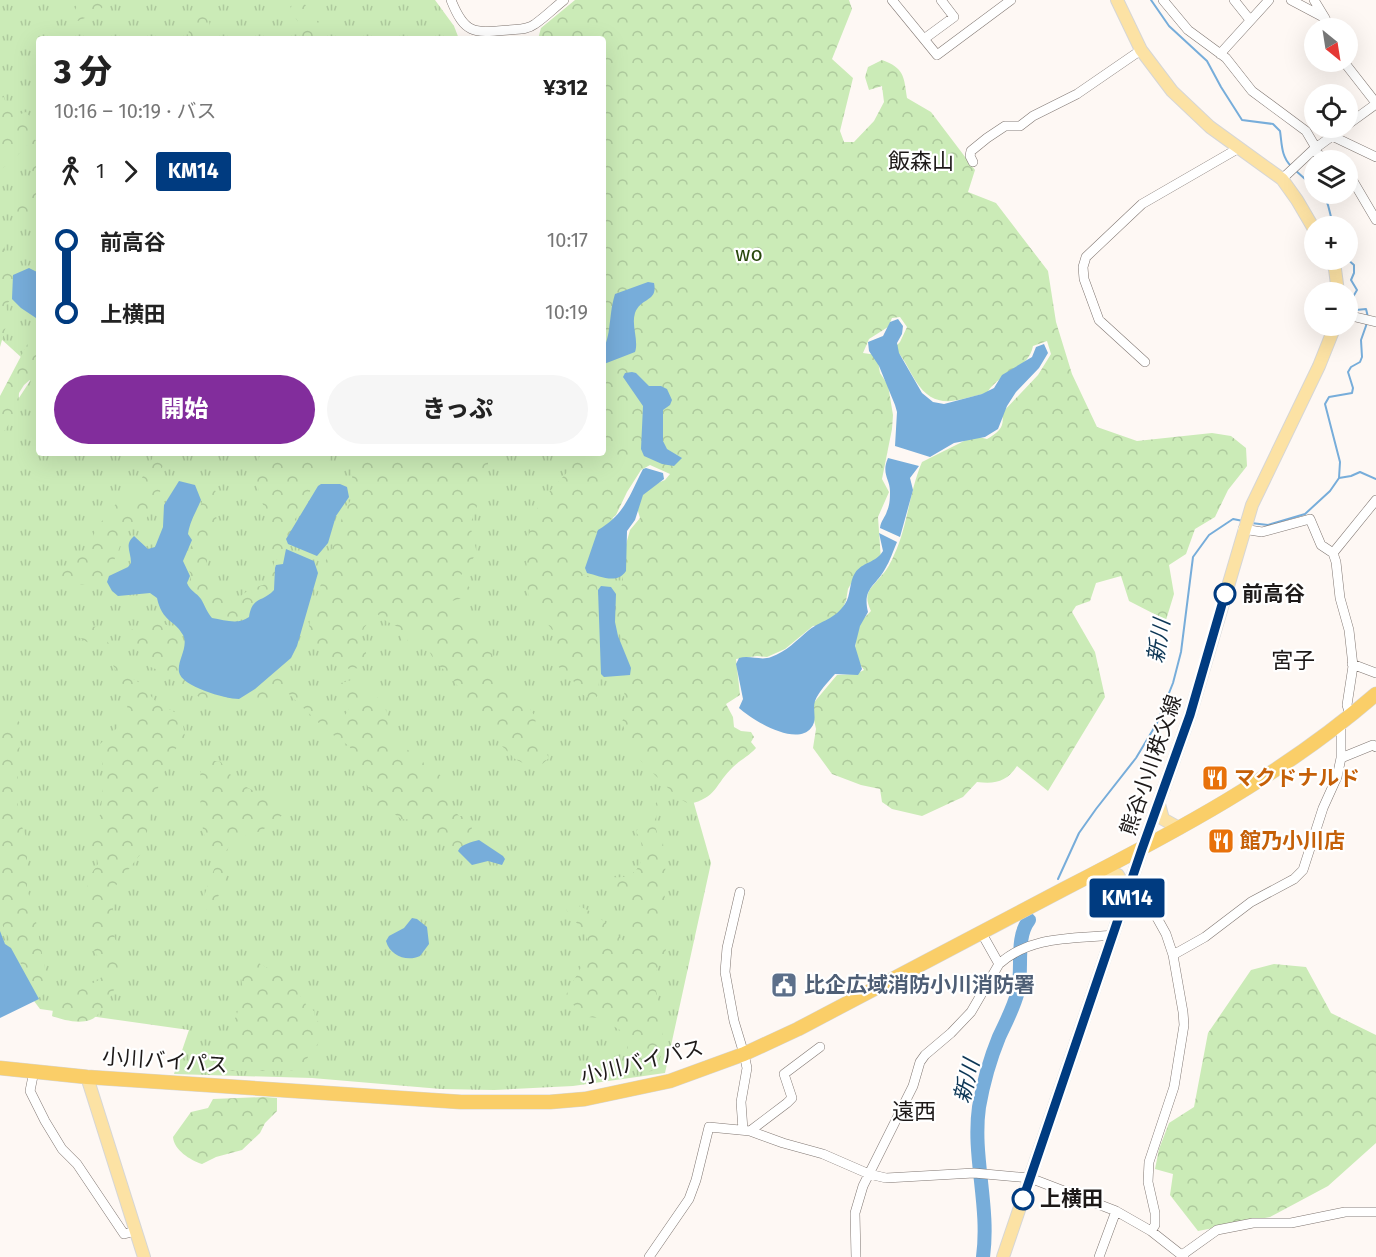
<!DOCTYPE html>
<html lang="ja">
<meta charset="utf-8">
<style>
body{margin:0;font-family:"Fira Sans","Noto Sans JP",sans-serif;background:#f6f6f6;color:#222;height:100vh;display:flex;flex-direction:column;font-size:22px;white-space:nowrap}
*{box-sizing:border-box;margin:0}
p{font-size:20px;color:#767676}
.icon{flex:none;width:33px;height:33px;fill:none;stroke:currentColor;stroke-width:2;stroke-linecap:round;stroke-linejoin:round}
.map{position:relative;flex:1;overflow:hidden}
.details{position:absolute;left:36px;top:36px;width:570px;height:420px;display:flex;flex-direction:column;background:#fff;border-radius:6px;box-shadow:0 6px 24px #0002}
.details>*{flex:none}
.badge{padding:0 12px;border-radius:4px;font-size:21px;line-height:39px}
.needle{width:39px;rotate:150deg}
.controls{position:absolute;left:1304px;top:18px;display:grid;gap:12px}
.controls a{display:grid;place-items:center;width:54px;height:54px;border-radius:50%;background:#fff;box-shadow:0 6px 24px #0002;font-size:30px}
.map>.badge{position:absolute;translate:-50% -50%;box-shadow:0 0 0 3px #fff}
.legs{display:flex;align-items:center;gap:9px;height:66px;padding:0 18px;font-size:20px}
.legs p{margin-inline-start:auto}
.head{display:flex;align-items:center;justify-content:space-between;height:102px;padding:0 18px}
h1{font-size:33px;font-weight:800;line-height:45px}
.cta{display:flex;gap:12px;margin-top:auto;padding:12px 18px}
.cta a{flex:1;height:69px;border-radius:36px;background:#822d9c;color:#fff;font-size:24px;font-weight:800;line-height:69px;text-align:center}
.cta a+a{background:#f6f6f6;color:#222}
ul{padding:0 18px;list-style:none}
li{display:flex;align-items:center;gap:21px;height:72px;font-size:22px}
li i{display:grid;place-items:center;width:9px;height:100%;margin:0 8px;background:currentColor}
li i::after{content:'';width:15px;height:15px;margin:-8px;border:4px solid;border-radius:50%;background:#fff}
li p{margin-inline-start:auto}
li:first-child i{background:linear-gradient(#0000 50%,currentColor 0)}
li:last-child i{background:linear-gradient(currentColor 50%,#0000 0)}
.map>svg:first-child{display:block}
</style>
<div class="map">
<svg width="1376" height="1257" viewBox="0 0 1376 1257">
<defs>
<pattern id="grass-tufts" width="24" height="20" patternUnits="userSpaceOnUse" patternTransform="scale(1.5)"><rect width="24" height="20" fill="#cbebb7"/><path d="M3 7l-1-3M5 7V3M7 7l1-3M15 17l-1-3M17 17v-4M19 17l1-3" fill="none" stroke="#aec99d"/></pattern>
<pattern id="forest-crowns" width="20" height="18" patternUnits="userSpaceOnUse" patternTransform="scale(1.5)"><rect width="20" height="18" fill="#cbebb7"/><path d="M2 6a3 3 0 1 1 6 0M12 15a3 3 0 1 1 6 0" fill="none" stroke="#aec99d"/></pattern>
</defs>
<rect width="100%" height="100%" fill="#fef8f4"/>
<!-- grass -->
<path fill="url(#grass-tufts)" d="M0,0H435L454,26L459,39H39V453H594L711,863L665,1073L573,1086L494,1090L441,1089L312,1078L174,1074L189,1030L40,1009L34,1001L0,935V427L30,381L22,358L0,338Z"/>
<!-- forest -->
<path fill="url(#forest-crowns)" d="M80,0H112L94,14L78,21L71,18Z
M199,0L206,2L212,39H187L194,10Z
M575,0H849L852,9L832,59L853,78L840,131L844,142H854L874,121L884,102L882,86L869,90L865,77L868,67L882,60C904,68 904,76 907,98L931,112L975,170L968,192L996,203L1048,271L1056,322L1072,374L1097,427L1137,441L1212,433L1231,436L1246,448L1247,466L1228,490L1215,517L1195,529L1186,554L1169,565L1174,594L1166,620L1129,601L1121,576L1096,583L1090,601L1076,606L1072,612L1095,652L1105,697L1048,791L1017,766C1006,782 996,784 977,782L963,797L922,816L892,809L882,802L880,789L861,785L832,774L813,748L816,729L811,706L837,675L856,674L864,670L854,656L858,624L871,611C862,592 871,589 882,575C887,570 891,562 894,555C908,526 909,492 922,462L974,436L987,439C999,432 1005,427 1002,413L1038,375L1051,354L1047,341L1033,346C1028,371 999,372 987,393C956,400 935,412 915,380C907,367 905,359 894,348L900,342L907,327L900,317L892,318L888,327L869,339L863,353L877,355L880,373L888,385L893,415L892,429L882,479L889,492L878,517L881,560L858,571L848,589L846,601L840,614L829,624L813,626L785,649L767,657L757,656L736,659L740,695L726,704L733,717L734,727L741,731L751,732L754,737L751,742L756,748C749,756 740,760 733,767C715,784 717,798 689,804L677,797L632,752L622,722L627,709L624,695L628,678L633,672L619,631L616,611L617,593L623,583L622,559L630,530L640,518L636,504L646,488L665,480L670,474L650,465L641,470L627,492L616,515L593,535L583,574L596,582L602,610L599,629L601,653L598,695L595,699C590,698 585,697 581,693C577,689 575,682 570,676C564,670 556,667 552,659C568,628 535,621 529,596C524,578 527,535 533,518C540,497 559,484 571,467L569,453H603V39H538L541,28Z
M293,2L304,3L322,28L326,39H302L299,23L290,10Z
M4,97L7,108L15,116L26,112C33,119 32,124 30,134L39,144V212L33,218L21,219L12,213L11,208C39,184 28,183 32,152L27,145L12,161L0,170V133L2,129L0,126V99Z
M0,228L5,229L4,251L10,266L9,270C19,288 19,290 6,305L8,319L0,347Z
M39,339V372L24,385L19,393L18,411L0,437V396L29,341Z
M155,453H169L161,470L162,483L157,506L142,523L126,526C122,534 122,541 119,549C108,576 98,586 70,585L62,577L60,570L71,563L91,543L95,531L109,511L120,500L133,495Z
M261,453H331L327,468L315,480L302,510L295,519L293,538L284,545L282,554L272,552C268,540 274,532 271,523C270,519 267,514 265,510C258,492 252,471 261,453Z
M354,453H488V476L470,525L477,553L459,578L475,592L467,597L452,601L450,611L475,620L479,632L492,648C493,678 499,671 516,690C524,699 529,709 536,717L534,731L549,758L539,767L527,765L515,759L500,744L493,731L476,714L451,676L435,662L427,647L415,637L411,635L405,644L402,641L398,627L386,621L376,613L364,628L360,639L365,646L367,660L360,668L349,669L308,640L310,618L321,584L323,566L334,544L344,511L354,495L351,465Z
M200,482H209C219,492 217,498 216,511C215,516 218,521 217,525C216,530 212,533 211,538C208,548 206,559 207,570C208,582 224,589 230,603H234C246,589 253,588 270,583L274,563L279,557L288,560L273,593C251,597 253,607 239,620L211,615L204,599L191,585V575L185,561L194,540C188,525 198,514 203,499L199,489Z
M159,622L169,626L187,653L270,667L289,677L324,712L336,716L345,715L351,706L341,683L355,679L374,693L385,708L390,721L388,730L393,745L403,747L422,759L426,769L437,772L449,784L452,808L459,816H468L472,821C470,830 475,836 472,845L463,850C454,846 446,845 437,842L434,829L428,821L401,819L392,812L383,811L375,805L364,777L361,763L349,746L326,730L287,692L276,693L264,703L251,702L232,705L209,702L180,687L173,676L148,666L145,658L125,638L131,630Z
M83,626L99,627L103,633L105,639L118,654L120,662L130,677L140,683L156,702L178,714L183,725L185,737L171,755L154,798L147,832L146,847L114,888L112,925L115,939L120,947L125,965C119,979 105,1015 90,1020C79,1024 63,1020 52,1016L54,1003L99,980L106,971L94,950L91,908L86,892L91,874L98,864L97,859C93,854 85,852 85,846C84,835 94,831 98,822C102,815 104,775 103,767C101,758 100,752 100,744L117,728L124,718L128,704L123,685L112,663L102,650L76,636L77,631Z
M12,714L21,724L18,770V817L27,839V889L34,911L49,990L34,1001L22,966L0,920V715Z
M210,760L221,762C232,782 258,797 280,797L286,802L284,814L261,831L236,839L225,852V881L214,906L208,911L201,904L216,864L203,831L201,804L202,786L200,778L201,767Z
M657,802L659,810L654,822L658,836L663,843L666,877L664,889L665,899L658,922L665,935L666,955C661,962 654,971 654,980C654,985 657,993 658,999C661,1021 669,1052 652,1071L642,1072L632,1053L627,1050V1042L620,1030L599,1018L588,1017L565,998C571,981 594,955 586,936C582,927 571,918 566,909V901C578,905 592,911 602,920C611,928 617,937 628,944L635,943C633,931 632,916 625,905C618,895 607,891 607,877C614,877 622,878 628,876C645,868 646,846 636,832L649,810Z
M251,959L290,980L307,1006L314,1011L315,1019L328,1030L300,1068L290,1071H221L212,1067L215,1054L225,1042L237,1014L243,990L239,966Z
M1274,964L1306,967L1331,1013L1376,1035V1143L1328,1186L1270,1217L1198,1231L1170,1195L1173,1174L1155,1169L1159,1149L1169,1123L1194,1107L1208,1033L1251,970Z
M264,1097L277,1098V1111L265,1123L260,1133L242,1150L216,1157L202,1164C190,1160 174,1150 173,1137L191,1112L208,1108L213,1099Z"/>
<!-- water -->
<path fill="#77adda" d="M29,268L39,273V320L21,308L12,299L13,275Z
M648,282L654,283C658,302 641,297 635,313C631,326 639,340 635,352L604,364C601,352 608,341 609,329C611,316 611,307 615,294Z
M898,319L903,326L902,334L897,343L899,353L922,393L933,402L944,404L982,394L994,388L1002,375L1032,357L1036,347L1044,344L1048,353L1039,368L1016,392L1007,406L998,429L985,437L954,443L930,457L895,446L897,412L895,405L879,366L869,351L868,342L883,336L890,322Z
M632,372L636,373L649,386H661L667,389L672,400L670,405L663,410V441L667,449L682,458L674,466L662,464L644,456L641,449L643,406L623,377L625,373Z
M888,458L919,466L910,478L913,490L900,537L880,528C881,520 885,518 887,511C890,505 890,497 890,491C890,479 881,474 888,458Z
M646,468L663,473L664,479L643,495L635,520L627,531L626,571C617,585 600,576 587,573L585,568L598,530C625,514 629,496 643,469Z
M179,481L195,485L201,500C196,512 190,521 188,534L192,540L183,561L190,576L187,583C190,591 197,593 201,599C205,606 207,612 212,618C225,620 238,625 249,617C252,596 262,603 274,590L275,568L276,565L283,564L286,549L314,561L318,573L297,646L291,658L255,689L239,699C225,699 181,686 179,672C177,660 189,647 183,635C175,620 162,622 157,598L150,593L118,596L112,591L107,582L109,576L128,567L131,563C131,551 124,545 134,536L148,549L155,547L163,527L164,505Z
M321,484H340L347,487L349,497L336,516L328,543L317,556L288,544L286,539L318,486Z
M879,533L897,542C893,551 890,561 885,569C876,586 862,588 868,612L860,626L855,646L862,669L858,675L835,674C828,682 819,691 815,701C812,710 818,720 811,728C796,747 752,720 739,708L743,699L736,664L739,658C750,655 761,661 771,657C786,652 797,640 809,630C822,620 834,620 845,604C851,595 849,582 855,573C862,562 876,563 883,551Z
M601,586L611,587L616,594L615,622L618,636L631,668L630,675L604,677L601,674L598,590Z
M479,840L503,856L505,859L502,865L488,861L472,865L458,851C461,844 472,842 479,840Z
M412,918L417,919L427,927L429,944L420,956C407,962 390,956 386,941L389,936L404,928Z
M0,931L5,944L11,948L39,999L0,1018Z"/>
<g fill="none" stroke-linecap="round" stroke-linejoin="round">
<!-- stream -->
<path stroke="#77adda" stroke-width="2" d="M1151,0L1169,26L1207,61L1221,87L1242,120L1273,124L1280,131C1282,144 1281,156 1291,166
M1295,170L1314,187
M1322,194C1331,203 1328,216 1335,226
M1347,259L1354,265V273L1351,280L1357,290L1350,302L1352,308L1356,310L1366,309L1368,317
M1339,478L1351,476L1360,472L1376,479
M1251,523L1268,525L1305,514L1330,491L1339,478L1340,462L1325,404L1329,397L1352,393L1353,388L1348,372L1351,367L1360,362L1362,357L1361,340L1367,323
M1058,879L1079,833L1096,809L1136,758L1157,723L1173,683L1181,652L1193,557L1209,535L1233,519L1243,521"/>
<!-- river -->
<path stroke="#77adda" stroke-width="14" d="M983,1257C990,1206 972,1156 979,1107C983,1084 990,1059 999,1037C1006,1022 1014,1007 1018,991C1023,969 1015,938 1029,920"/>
<defs>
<path id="minor" d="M451,0C465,35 474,33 509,30C518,29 527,30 535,24C545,17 554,8 564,0
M892,0L937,55L1011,0
M1163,0L1188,30L1226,58L1252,91L1306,131L1316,148
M1234,0L1250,20
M1291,0L1325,18L1329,28
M1314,0L1325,18
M924,39L954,17L941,0
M1220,54L1269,0
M1344,62L1376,103
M1347,125L1376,104
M1332,136L1376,157
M1313,150L1326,160
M973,162L970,156L971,151L987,138L1005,126H1020L1033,116L1077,94L1141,50
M1347,175L1353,181L1376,220
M1282,179L1313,150L1343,128
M1347,315L1376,322
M1145,362L1099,320L1084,279L1083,267L1086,257L1142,204L1239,148
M1243,529L1262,532L1310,519L1321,545L1333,553L1336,562L1340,598L1349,630L1353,666L1347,705L1350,715
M1333,553L1376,500
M1352,664L1376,673
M1341,758L1373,745L1376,747
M1131,884L1151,907L1166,934L1173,955L1183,1012L1184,1025L1174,1087L1149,1162L1148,1182L1155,1213V1225L1151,1231
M740,892L727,948L725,972L734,1021L744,1054L747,1068L741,1102L743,1130
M981,932L999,964
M1173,955L1205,937L1251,902L1294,879L1303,870L1323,808L1337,777L1341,758V723
M34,1071L30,1091L45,1121L62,1149L77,1164L124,1234L136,1231
M750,1131L787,1103L792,1098L784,1074L820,1047
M649,1257L689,1199L696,1180L709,1127L750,1131L783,1143L823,1154L869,1174L886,1178L974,1173L1030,1178L1116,1211L1151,1231L1184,1257
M856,1257L855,1213L863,1186L913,1086L920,1062L925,1055L951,1033L971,1012L999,964C1031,935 1074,939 1114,935
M1099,1257L1116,1211
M1182,1257V1255L1217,1230L1253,1223H1291L1345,1212H1376"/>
<path id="major" d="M1117,0L1141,50L1172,91L1210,127L1282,179L1297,200L1314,229
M1331,260L1335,269L1338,292
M1159,804L1163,819L1179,828
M1101,870L1118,875L1124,886L1126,898
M87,1077L144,1257
M1003,1257L1142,849L1190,715L1252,505L1319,366L1335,326"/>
<path id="highway" d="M0,1068L87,1077L461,1102H550L585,1099L670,1081L744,1054L798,1029C887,982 975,936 1064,889C1173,833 1283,775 1376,694"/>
</defs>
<!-- minor casing -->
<use href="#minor" stroke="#807772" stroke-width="10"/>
<!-- major casing -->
<use href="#major" stroke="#d6d6d5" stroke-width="14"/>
<!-- highway casing -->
<use href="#highway" stroke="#d6d6d5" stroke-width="15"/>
<!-- minor -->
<use href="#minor" stroke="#fff" stroke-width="9"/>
<!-- major -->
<use href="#major" stroke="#fce2a4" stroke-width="12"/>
<!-- highway -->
<use href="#highway" stroke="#face68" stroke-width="14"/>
</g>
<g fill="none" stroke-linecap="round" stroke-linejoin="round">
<defs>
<path id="line-1" d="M1023,1199L1142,849L1190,715L1225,594"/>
</defs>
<!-- line-1 casing -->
<use href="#line-1" stroke="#fff" stroke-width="14"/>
<!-- line-1 -->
<use href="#line-1" stroke="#003b80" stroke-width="9"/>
</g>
<!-- icons -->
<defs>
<symbol id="restaurant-square" viewBox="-11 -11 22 22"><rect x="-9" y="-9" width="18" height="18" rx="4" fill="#e8710a" stroke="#fff"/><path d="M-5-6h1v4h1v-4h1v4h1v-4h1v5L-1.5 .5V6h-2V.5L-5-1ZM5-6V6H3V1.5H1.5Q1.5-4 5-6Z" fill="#fff"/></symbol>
<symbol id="civic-square" viewBox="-11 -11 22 22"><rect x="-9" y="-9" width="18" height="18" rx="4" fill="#5c6f8a" stroke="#fff"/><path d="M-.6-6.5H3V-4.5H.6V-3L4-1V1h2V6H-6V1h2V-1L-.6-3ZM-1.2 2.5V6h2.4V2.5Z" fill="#fff"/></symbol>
</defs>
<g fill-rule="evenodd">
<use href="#restaurant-square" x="1200" y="763" width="30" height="30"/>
<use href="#restaurant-square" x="1206" y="826" width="30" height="30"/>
<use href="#civic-square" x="769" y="970" width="30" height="30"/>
</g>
<!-- markers -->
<g fill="#fff" stroke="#003b80" stroke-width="3">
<circle cx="1225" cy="594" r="10"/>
<circle cx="1023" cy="1199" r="10"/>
</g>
<g text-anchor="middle" stroke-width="4.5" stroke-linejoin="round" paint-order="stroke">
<!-- park labels -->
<g font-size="21" fill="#28480c" stroke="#fff">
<text x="749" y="261">wo</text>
</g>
<!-- stop labels -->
<g font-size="21" font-weight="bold" fill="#1d1918" stroke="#fff" text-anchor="start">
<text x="1242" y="601">前高谷</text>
<text x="1040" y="1206">上横田</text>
</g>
<!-- street labels -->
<g font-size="21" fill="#1d1918" stroke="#fff">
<text transform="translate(1151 765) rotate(-71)" y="7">熊谷小川秩父線</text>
<text transform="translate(165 1061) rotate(4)" y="7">小川バイパス</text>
<text transform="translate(642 1062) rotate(-14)" y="7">小川バイパス</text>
</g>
<!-- food labels -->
<g font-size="21" font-weight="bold" fill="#c56008" stroke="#fff" text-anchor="start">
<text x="1234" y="785">マクドナルド</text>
<text x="1240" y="848">館乃小川店</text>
</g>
<!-- service labels -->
<g font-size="21" font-weight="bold" fill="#4e5e75" stroke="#fff" text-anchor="start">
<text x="804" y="992">比企広域消防小川消防署</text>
</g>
<!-- neighbourhood labels -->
<g font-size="22" fill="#1d1918" stroke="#fff">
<text x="921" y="169">飯森山</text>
<text x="1293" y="668">宮子</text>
<text x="914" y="1119">遠西</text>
</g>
<!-- water labels -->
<g font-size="22" font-style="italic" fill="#0c3655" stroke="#fff">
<text transform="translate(1158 641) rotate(-81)" y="8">新川</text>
<text transform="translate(966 1081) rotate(-76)" y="8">新川</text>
</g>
</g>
</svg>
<div class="controls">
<a><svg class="needle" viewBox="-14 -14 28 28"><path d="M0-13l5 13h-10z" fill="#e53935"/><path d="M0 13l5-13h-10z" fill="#767676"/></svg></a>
<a><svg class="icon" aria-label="locate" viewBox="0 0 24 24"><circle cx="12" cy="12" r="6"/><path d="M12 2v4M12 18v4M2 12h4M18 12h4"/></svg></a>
<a><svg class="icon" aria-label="layers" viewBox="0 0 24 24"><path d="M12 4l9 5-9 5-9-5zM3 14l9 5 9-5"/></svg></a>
<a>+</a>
<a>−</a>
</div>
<b class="badge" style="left:1127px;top:898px;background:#003b80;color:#fff">KM14</b>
<section class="details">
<div class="head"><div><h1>3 分</h1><p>10:16 – 10:19 · バス</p></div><b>¥312</b></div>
<div class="legs"><svg class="icon" aria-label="walk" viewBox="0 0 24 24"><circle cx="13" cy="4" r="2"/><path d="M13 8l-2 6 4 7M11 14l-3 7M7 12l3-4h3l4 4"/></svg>1<svg class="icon" aria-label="forward" viewBox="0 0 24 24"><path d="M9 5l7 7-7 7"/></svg><b class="badge" style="background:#003b80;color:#fff">KM14</b></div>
<ul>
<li><i style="color:#003b80"></i><b>前高谷</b><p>10:17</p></li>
<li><i style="color:#003b80"></i><b>上横田</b><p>10:19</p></li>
</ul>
<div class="cta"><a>開始</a><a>きっぷ</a></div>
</section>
</div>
